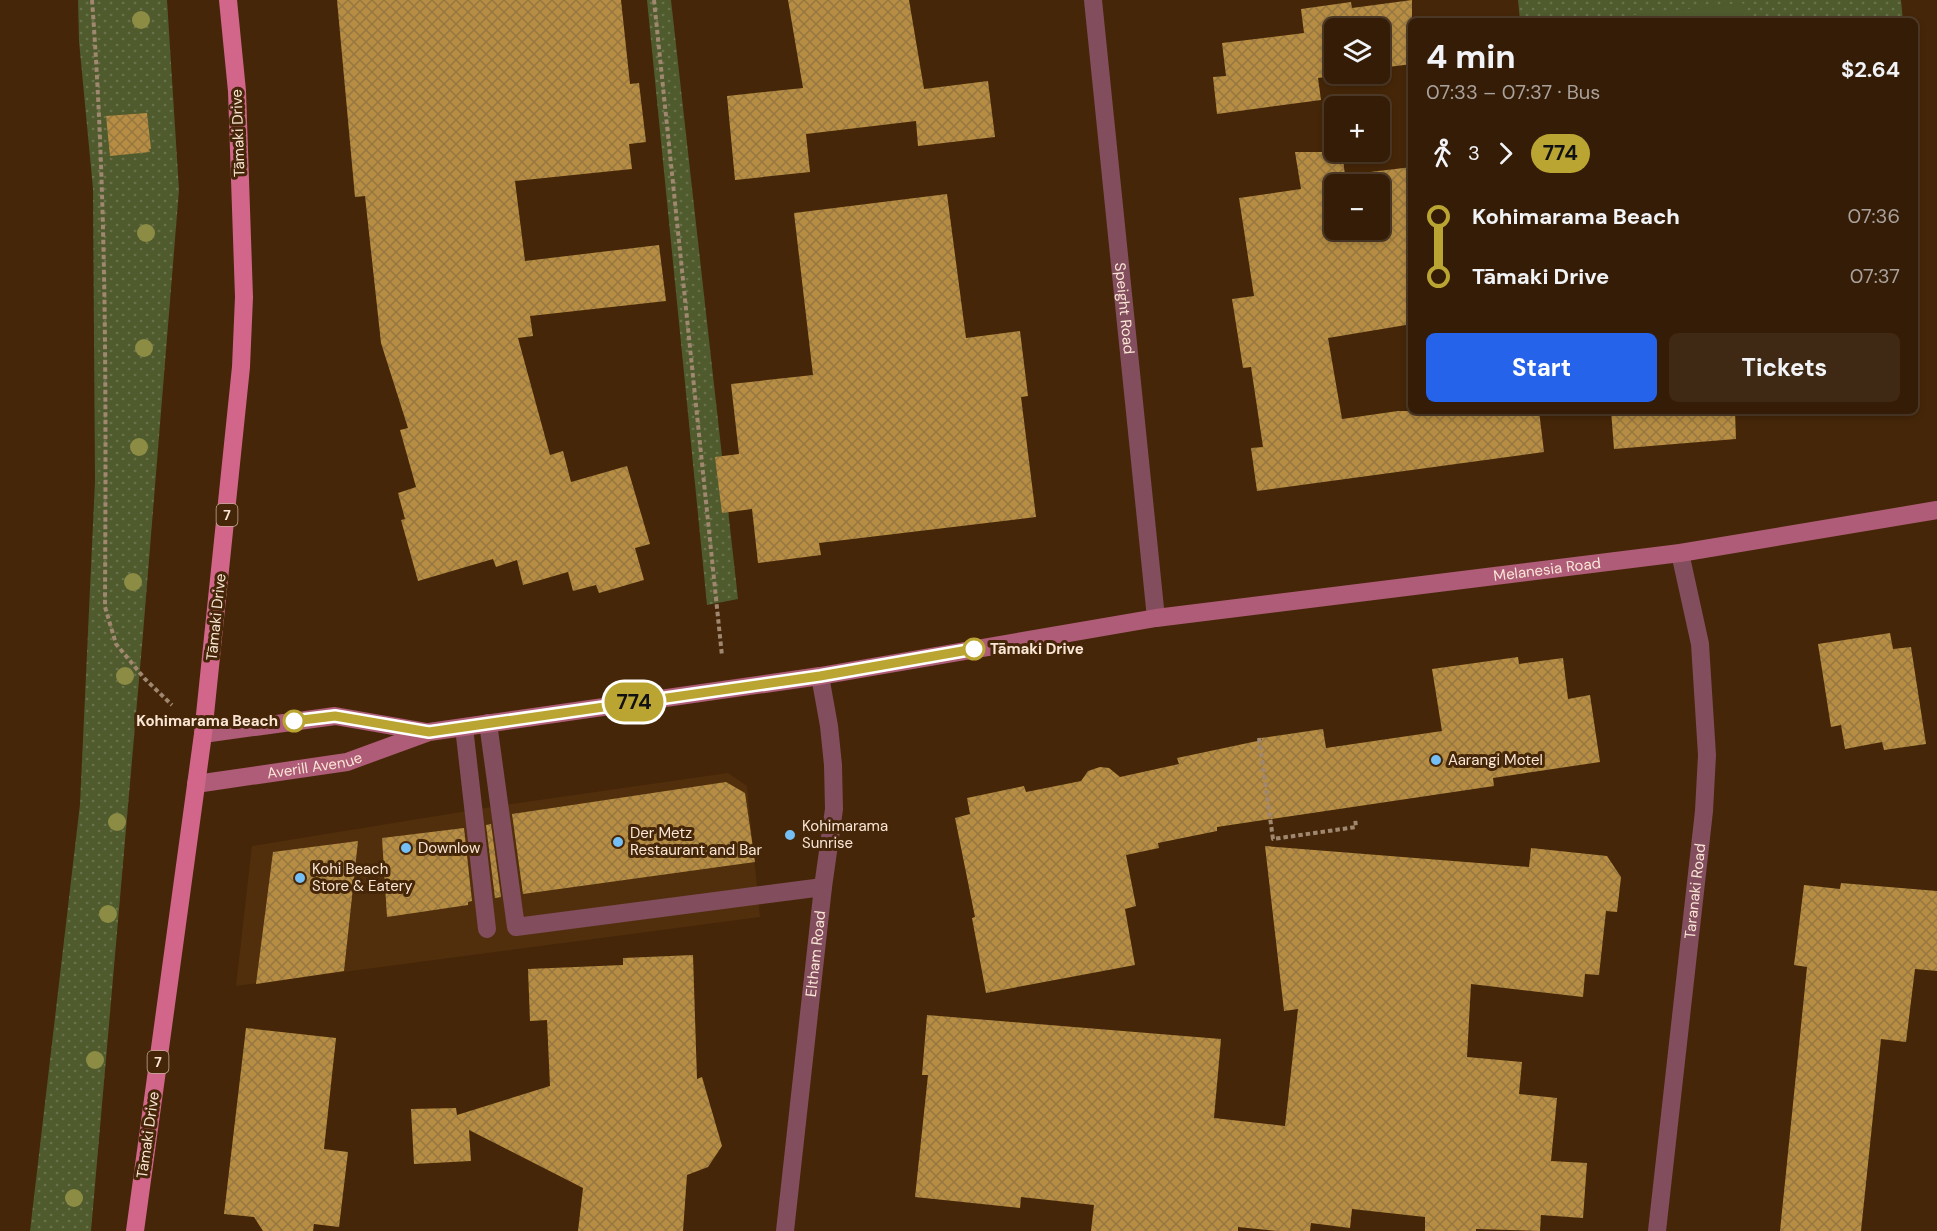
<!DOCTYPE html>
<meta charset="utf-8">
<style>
body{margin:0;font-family:"DM Sans",sans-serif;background:#3f2914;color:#f1f3f6;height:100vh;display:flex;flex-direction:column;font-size:22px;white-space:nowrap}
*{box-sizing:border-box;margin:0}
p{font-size:20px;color:#a9a19b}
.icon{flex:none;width:33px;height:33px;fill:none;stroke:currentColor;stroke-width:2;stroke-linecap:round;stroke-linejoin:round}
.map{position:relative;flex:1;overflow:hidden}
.drawer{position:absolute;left:1408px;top:18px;width:510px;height:396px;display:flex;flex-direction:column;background:#341c06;border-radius:9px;box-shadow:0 3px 9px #0003,0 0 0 2px #4e3a28}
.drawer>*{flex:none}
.badge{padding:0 12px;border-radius:20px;font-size:21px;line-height:39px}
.fabs{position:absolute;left:1324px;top:18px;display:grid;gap:12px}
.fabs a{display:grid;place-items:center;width:66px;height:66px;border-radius:9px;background:#341c06;box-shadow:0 3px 9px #0003,0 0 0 2px #4e3a28;font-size:30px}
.map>.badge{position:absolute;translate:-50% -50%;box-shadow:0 0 0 3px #fff}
.legs{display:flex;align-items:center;gap:9px;height:66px;padding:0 18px;font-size:20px}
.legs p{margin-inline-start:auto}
.head{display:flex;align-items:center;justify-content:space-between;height:102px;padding:0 18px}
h1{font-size:33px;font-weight:700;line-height:45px}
.cta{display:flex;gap:12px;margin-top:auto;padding:12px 18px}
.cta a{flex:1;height:69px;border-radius:9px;background:#2563eb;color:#fff;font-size:24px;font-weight:700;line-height:69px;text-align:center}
.cta a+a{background:#3f2914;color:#f1f3f6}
ul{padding:0 18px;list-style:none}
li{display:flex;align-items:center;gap:21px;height:60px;font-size:22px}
li i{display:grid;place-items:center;width:9px;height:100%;margin:0 8px;background:currentColor}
li i::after{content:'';width:15px;height:15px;margin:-8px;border:4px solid;border-radius:50%;background:#341c06}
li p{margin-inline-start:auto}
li:first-child i{background:linear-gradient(#0000 50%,currentColor 0)}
li:last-child i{background:linear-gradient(currentColor 50%,#0000 0)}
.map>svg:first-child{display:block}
</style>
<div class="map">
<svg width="1937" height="1231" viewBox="0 0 1937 1231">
<defs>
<pattern id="green-dots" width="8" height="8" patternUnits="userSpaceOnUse" patternTransform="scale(1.5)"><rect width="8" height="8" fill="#4f5a2d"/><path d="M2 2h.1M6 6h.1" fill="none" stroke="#69724b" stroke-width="1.8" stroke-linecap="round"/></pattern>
<pattern id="building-cross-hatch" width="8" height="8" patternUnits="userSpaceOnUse" patternTransform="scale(1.5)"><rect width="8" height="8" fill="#b68d42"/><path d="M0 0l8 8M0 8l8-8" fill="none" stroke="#967741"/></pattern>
</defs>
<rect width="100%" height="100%" fill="#452608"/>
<!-- built -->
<path fill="#512f0d" d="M728,773L747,786L760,917L236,986L252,846L504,805Z"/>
<!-- green -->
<path fill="url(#green-dots)" d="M78,0H167L179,190L143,634L91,1231H30L80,804L95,481L93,189L79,41Z
M647,0H671L738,599L707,605Z
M1518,0H1901L1903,21H1520Z"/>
<!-- pitch -->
<path fill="#4f5a2d" d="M1743,3L1745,21H1580Z"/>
<!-- building -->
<path fill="url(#building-cross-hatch)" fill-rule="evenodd" d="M337,0H621L630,84L639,83L646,142L629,144L632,169L515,181L525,261L659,245L666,301L530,316L533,336L518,338L550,455L563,451L571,482L627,466L650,544L635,548L644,580L599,593L596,585L573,591L568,572L523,585L517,560L496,567L493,559L418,581L401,520L405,519L398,493L416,487L400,430L408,428L381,343L365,196L355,197Z
M788,0H909L924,89L988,81L995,137L918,146L916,121L806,134L810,172L735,180L727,96L803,88Z
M1412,0V64L1380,68V28H1335V74H1346L1318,78L1321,100L1217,114L1213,77L1226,76L1222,43L1304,33L1301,9L1351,2L1352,8Z
M147,113L151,149H149L150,152L110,156L106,116Z
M1295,152H1342L1345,175L1412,167V324L1328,338L1342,419L1398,411H1539L1544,452L1257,491L1251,448L1263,447L1251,367L1243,368L1232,299L1254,296L1239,198L1301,189ZM1335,184H1380V230H1335Z
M947,194L966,338L1020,331L1028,396L1021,397L1036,517L819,543L821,555L758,563L752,509L722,513L715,457L739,454L731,384L813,375L794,213Z
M1611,411H1735L1736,439L1614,449Z
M1890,633L1893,649L1911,647L1926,744L1884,750L1882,742L1845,749L1841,725L1831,727L1818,644Z
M1518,657L1519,664L1563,658L1568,699L1590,695L1600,762L1493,778L1494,786L1217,827V831L1158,843L1159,848L1126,855L1136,906L1125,909L1135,965L986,993L972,918L975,917L955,818L970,814L967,798L1024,786L1026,792L1081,781L1088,771L1100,767L1109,768L1120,777L1179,764L1177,758L1262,740L1261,738L1323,729L1326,748L1442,731L1432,669Z
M726,782L745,793L755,862L523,894L512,814Z
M491,824L501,897L495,898L486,825Z
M464,828L472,901L468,902V905L387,917L382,838Z
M358,841L344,971L256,984L273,852Z
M1265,846L1529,867L1531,848L1607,856L1621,877L1617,912L1606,911L1599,975L1585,974L1583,997L1471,984L1467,1057L1522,1062L1519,1094L1557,1098L1551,1161L1587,1163L1583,1218L1541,1215L1540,1231L1476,1229V1231H1425V1217L1352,1209L1350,1228L1311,1223L1310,1231H1277L1238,1227V1231H1091L1094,1205L1021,1197L1020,1208L915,1197L928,1075H922L927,1015L1221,1039L1214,1118L1285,1126L1298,1009L1284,1011Z
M1841,883L1937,891V971L1915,969L1906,1042L1881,1039L1861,1231H1780L1807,967L1794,965L1804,885L1840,889Z
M693,955L697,1079L702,1077L722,1146L708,1167L687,1175L683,1231H578L583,1188L469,1130L471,1161L414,1164L411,1109L456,1108L457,1115L550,1086L547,1020L530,1021L528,969L623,965V958Z
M246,1028L336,1038L324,1149L348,1152L339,1227L314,1224L313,1231H263L254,1217L224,1214Z"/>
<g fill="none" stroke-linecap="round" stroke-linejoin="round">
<!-- path -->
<path stroke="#a0876f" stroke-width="4" stroke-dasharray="4.5 3" stroke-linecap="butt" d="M92,0C107,202 106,405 105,607L116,644L145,679L172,705
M654,0L722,656
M1259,738L1273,839L1356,827L1355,818"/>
<!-- lane -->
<path stroke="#824d5d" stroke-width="18" d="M488,723L516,927L823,887
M464,727L487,929"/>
<!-- street -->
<g stroke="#824d5d" stroke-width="18">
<path id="s1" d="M1093,0L1156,618"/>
<path id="s2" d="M785,1231L823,887L834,809L833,765L829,726L820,676"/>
<path id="s3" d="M1657,1231L1704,811L1707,755L1700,644L1680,553"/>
</g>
<!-- secondary -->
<g stroke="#ae5c77" stroke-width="18">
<path d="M203,734L335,716L427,732"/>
<path id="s4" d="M196,784L347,762L429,732L820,676L1156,618L1680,553L1937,510"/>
</g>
<!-- primary -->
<path stroke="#d1668a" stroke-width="18" d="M135,1231L203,734L241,367L244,297L237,91L228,0"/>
</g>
<!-- trees -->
<g fill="#8c8c44">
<circle cx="141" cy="20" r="9"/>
<circle cx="146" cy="233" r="9"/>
<circle cx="144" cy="348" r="9"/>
<circle cx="139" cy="447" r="9"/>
<circle cx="133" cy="582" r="9"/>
<circle cx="125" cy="676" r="9"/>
<circle cx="117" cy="822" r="9"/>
<circle cx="108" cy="914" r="9"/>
<circle cx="95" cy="1060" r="9"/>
<circle cx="74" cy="1198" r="9"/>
</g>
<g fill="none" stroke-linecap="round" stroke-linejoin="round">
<defs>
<path id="line-1" d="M294,721L335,716L429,732L820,676L974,649"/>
</defs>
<!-- line-1 casing -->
<use href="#line-1" stroke="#fff" stroke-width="14"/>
<!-- line-1 -->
<use href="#line-1" stroke="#bba532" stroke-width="9"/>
</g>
<!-- markers -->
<g fill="#fff" stroke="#bba532" stroke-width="3">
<circle cx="974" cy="649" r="10"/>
<circle cx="294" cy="721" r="10"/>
</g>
<g fill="#74c0f6" stroke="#452608" stroke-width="2">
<circle cx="1436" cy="760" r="6"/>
<circle cx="790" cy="835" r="6"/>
<circle cx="618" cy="842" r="6"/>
<circle cx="406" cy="848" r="6"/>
<circle cx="300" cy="878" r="6"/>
</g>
<g text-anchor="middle" stroke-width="6" stroke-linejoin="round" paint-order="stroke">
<!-- shield labels -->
<g fill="#452608" stroke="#c4ac98" stroke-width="1.5">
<rect x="216.5" y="504" width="21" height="22" rx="4.5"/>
<rect x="147.5" y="1051" width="21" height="22" rx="4.5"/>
</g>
<g font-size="14" font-weight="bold" fill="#fae6d5">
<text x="227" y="520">7</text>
<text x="158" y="1067">7</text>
</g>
<!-- street labels -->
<g font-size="15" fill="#fae6d5" stroke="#452608">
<text transform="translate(238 133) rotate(-92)" y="5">Tāmaki Drive</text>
<text dy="5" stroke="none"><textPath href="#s1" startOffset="310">Speight Road</textPath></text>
<text dy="5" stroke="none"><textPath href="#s4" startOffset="1370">Melanesia Road</textPath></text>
<text transform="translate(216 617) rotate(-84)" y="5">Tāmaki Drive</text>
<text dy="5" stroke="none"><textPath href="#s4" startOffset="120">Averill Avenue</textPath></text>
<text dy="5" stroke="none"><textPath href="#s3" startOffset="342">Taranaki Road</textPath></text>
<text dy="5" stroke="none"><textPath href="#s2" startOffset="279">Eltham Road</textPath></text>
<text transform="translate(148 1135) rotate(-82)" y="5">Tāmaki Drive</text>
</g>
<!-- stop labels -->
<g font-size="15" font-weight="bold" fill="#fae6d5" stroke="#452608" text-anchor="start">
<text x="990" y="654">Tāmaki Drive</text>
<text x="278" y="726" text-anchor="end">Kohimarama Beach</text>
</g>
<!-- poi labels -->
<g font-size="15" fill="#fae6d5" stroke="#452608" text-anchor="start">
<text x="1448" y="765">Aarangi Motel</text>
<text x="802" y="831">Kohimarama<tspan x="802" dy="17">Sunrise</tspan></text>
<text x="630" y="838">Der Metz<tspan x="630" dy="17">Restaurant and Bar</tspan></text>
<text x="418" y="853">Downlow</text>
<text x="312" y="874">Kohi Beach<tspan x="312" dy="17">Store &amp; Eatery</tspan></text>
</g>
</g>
</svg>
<div class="fabs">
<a><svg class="icon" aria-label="layers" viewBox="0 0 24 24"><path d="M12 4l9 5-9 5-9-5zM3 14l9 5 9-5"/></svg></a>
<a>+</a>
<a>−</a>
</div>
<b class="badge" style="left:634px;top:702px;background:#bba532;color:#111">774</b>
<section class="drawer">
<div class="head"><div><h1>4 min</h1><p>07:33 – 07:37 · Bus</p></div><b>$2.64</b></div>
<div class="legs"><svg class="icon" aria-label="walk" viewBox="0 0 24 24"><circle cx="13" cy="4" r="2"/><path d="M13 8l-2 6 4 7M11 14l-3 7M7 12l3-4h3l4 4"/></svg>3<svg class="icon" aria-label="forward" viewBox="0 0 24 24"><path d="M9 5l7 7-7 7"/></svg><b class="badge" style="background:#bba532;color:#111">774</b></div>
<ul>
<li><i style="color:#bba532"></i><b>Kohimarama Beach</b><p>07:36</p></li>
<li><i style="color:#bba532"></i><b>Tāmaki Drive</b><p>07:37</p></li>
</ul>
<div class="cta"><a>Start</a><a>Tickets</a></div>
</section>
</div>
